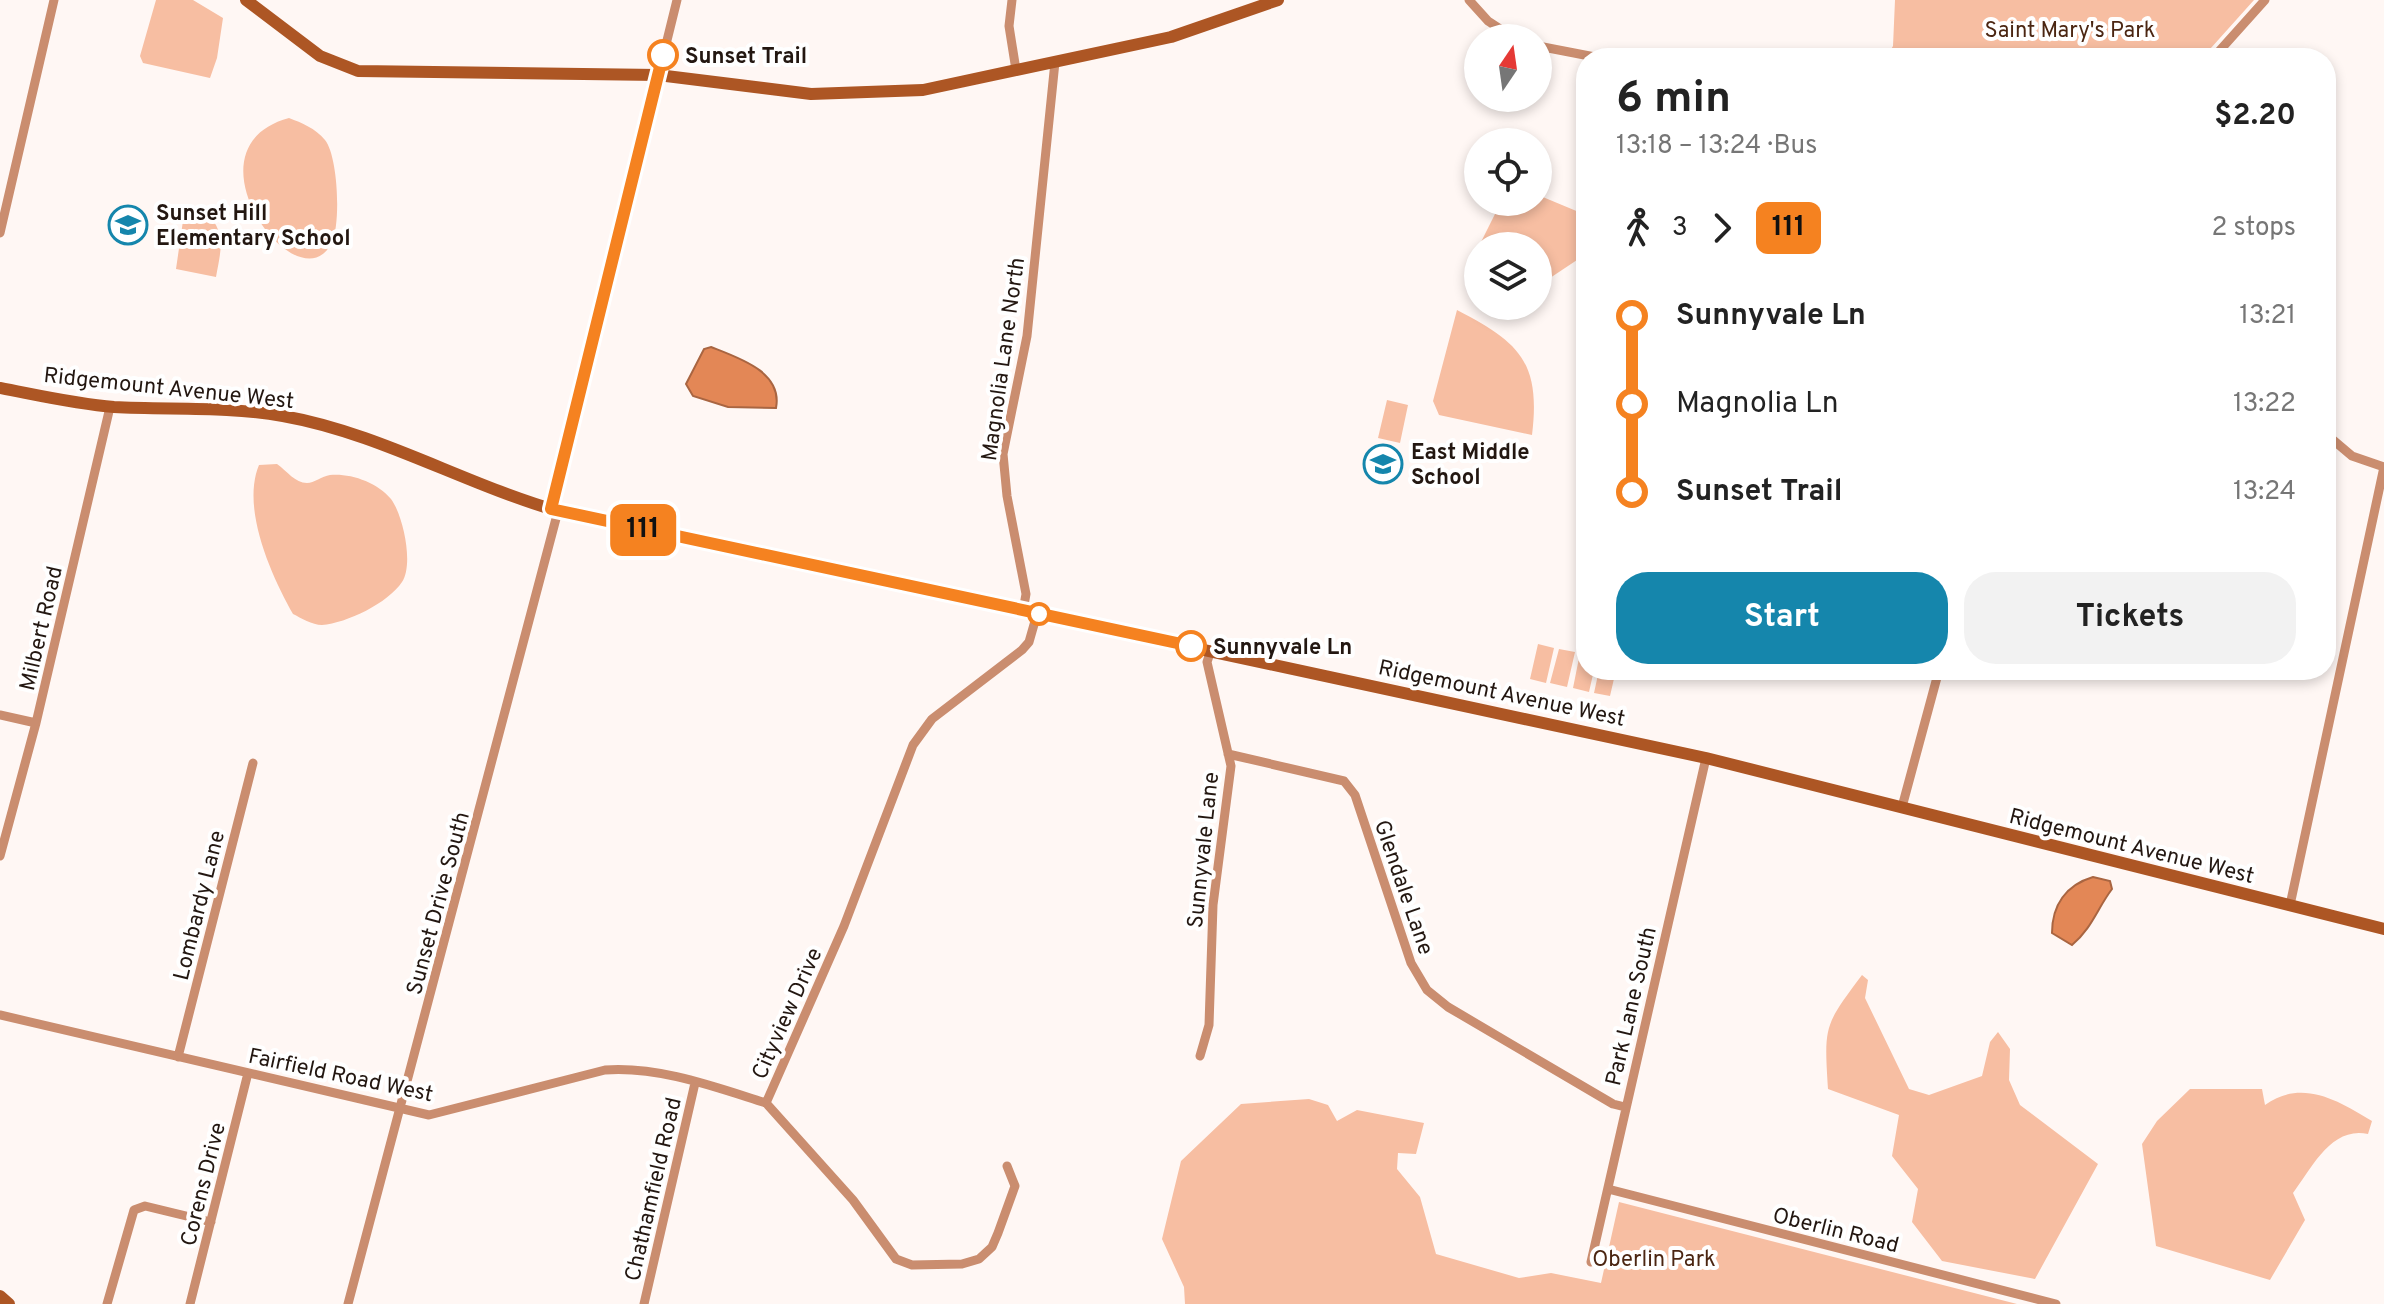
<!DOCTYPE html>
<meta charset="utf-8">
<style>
body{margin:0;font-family:Overpass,sans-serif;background:#f2f2f2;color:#222;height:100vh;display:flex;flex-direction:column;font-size:30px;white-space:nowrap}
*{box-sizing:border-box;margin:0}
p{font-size:26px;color:#767676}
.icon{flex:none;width:44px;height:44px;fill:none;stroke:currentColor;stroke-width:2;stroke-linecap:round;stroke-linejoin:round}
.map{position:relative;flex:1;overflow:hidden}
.details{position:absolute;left:1576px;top:48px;width:760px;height:632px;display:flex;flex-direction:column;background:#fff;border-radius:32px;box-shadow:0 4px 12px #0003}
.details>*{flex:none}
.badge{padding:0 16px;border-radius:12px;font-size:28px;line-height:52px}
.needle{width:52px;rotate:13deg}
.fabs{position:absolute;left:1464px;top:24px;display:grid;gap:16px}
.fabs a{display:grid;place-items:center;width:88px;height:88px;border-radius:50%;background:#fff;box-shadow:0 4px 12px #0003;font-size:40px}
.map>.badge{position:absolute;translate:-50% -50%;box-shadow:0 0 0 4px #fff}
.legs{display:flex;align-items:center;gap:12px;height:88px;padding:0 40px;font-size:26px}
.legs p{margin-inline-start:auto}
.summary{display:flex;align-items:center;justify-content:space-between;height:136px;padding:0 40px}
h1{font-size:44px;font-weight:700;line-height:60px}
.cta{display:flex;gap:16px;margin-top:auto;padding:16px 40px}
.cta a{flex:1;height:92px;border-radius:32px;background:#1586ac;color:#fff;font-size:32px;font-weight:700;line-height:92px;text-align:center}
.cta a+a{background:#f2f2f2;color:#222}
ul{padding:0 40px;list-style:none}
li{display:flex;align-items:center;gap:28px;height:88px;font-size:30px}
li i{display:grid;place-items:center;width:12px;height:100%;margin:0 10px;background:currentColor}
li i::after{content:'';width:20px;height:20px;margin:-10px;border:6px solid;border-radius:50%;background:#fff}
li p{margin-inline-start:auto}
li:first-child i{background:linear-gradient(#0000 50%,currentColor 0)}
li:last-child i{background:linear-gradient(currentColor 50%,#0000 0)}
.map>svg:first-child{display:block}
</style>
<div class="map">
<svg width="2384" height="1304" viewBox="0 0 2384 1304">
<rect width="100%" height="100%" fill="#fff7f4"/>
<!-- green -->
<path fill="#f7bea2" d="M156,0H193L223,18L217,58L210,78L143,63L140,56Z
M1895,0H2254L2202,58H1886L1893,46Z
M289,118C302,123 315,128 325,140C338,156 341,223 332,242C300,310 178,148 289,118Z
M1538,195L1586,215L1583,256L1538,286V246H1479L1501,202H1538Z
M200,206C227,231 222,244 216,277L176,269L185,207Z
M1457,310C1519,342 1541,362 1532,435L1439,415L1433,401Z
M1387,400L1408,405L1400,443L1378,438Z
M277,464C287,471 295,483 307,483C314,483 322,476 330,475C350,473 377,482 391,499C403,515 414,564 402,582C388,603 347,623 322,625C312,625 301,618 293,614C271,575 241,508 259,465Z
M1538,644L1554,648L1546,683L1530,679Z
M1559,649L1575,652L1567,687L1550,683Z
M1580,653L1586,654V670H1594L1589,692L1573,688Z
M1599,670H1616L1610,696L1594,693Z
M1862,975L1868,980L1865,998L1909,1089L1929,1095L1982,1076L1990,1042L1998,1032L2010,1049L2009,1080L2020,1105L2098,1164L2035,1279L1942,1261L1912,1222L1918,1189L1892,1156L1899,1115L1828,1089C1824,1025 1824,1026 1862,975Z
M2190,1089H2262L2265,1105C2302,1078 2339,1101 2372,1121L2368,1134C2331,1126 2312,1168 2293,1193L2305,1220L2270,1280L2156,1246L2142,1144L2157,1121Z
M1309,1099L1328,1105L1337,1121L1357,1110L1424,1123L1416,1154L1398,1153L1397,1169L1420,1197L1436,1254L1519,1278L1551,1273L1601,1283L1619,1202L2017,1304H1185L1184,1287L1162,1239L1181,1161L1241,1104Z"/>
<!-- water -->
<path fill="#e38756" stroke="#a96541" stroke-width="2" d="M711,347C739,358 783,372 776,408L728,407L693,396L686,384L704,349Z
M2093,877L2110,881L2112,889C2097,909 2092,928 2072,945L2052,933C2052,905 2066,885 2093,877Z"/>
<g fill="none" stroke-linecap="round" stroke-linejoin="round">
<!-- street -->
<path stroke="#ca8d6f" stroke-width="9" d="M1012,0L1009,26L1016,70
M1469,0L1488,21L1514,38
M1538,46L1600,58
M2213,58L2265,0
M0,233L54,0
M2326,434L2352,456L2384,467
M551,509L677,0
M1023,611L1026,594L1007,496L1003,454L1027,336L1055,62
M0,715L36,723
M1228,754L1344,781L1355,795L1411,963L1427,990L1448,1007L1613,1104L1625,1107
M1902,807L1939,670
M0,856L36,723L110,407
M2290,905L2384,467
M0,1015L429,1115L605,1070C659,1066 715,1087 766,1103
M1200,1056L1209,1025L1213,905L1231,766L1207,662L1211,650
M178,1057L253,763
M766,1103L844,926L913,745L932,719L1022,650L1029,642L1037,614
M766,1103L853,1200L896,1259L912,1265L962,1264L979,1259L992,1247L998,1233L1015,1186L1007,1166
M1608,1189L2056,1304
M1591,1262L1706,758
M107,1304L134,1210L145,1206L211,1222
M190,1304L248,1073
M348,1304L558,511
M644,1304L695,1083"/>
<!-- secondary -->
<path stroke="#ad5624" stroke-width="12" d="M246,0L320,56L358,71L658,75L811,94L923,90L1171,37L1278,0
M0,388C37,395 75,404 114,407C170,410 227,406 283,416C379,433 464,484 558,511L1706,758L2384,929
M0,1296L9,1304"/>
</g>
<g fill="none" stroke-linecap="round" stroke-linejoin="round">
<defs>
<path id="line-1" d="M663,55L551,509L1191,646"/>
</defs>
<!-- line-1 casing -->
<use href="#line-1" stroke="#fff" stroke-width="18"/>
<!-- line-1 -->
<use href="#line-1" stroke="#f58220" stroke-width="12"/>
</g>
<!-- icons -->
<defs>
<symbol id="school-ring" viewBox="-11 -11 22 22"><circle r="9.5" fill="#fff" stroke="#1586ac" stroke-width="1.5"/><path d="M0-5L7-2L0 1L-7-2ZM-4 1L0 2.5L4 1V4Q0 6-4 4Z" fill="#1586ac"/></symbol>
</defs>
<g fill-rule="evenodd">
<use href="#school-ring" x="106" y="203" width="44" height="44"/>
<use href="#school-ring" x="1361" y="442" width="44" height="44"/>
</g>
<!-- markers -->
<g fill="#fff" stroke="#f58220" stroke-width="4">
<circle cx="663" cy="55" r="14"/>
<circle cx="1039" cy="614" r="10"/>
<circle cx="1191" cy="646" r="14"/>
</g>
<g text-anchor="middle" stroke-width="8" stroke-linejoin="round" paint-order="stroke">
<!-- park labels -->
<g font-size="22" fill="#4b2612" stroke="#fff">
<text x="2070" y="37">Saint Mary's Park</text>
<text x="1654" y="1266">Oberlin Park</text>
</g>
<!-- stop labels -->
<g font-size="22" font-weight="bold" fill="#231711" stroke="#fff" text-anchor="start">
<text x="685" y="63">Sunset Trail</text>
<text x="1213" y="654">Sunnyvale Ln</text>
</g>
<!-- poi labels -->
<g font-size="22" font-weight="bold" fill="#231711" stroke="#fff" text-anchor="start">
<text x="156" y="220">Sunset Hill<tspan x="156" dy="25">Elementary School</tspan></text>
<text x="1411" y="459">East Middle<tspan x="1411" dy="25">School</tspan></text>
</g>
<!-- street labels -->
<g font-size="22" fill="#231711" stroke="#fff">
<text transform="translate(1002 359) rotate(-82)" y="8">Magnolia Lane North</text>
<text transform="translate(169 387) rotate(6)" y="8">Ridgemount Avenue West</text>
<text transform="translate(40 628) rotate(-77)" y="8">Milbert Road</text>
<text transform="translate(1502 692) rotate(12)" y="8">Ridgemount Avenue West</text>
<text transform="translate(2132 845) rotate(14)" y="8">Ridgemount Avenue West</text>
<text transform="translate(1202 850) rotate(-84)" y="8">Sunnyvale Lane</text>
<text transform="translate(1405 887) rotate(71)" y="8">Glendale Lane</text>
<text transform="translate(437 903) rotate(-75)" y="8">Sunset Drive South</text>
<text transform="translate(198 905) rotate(-76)" y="8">Lombardy Lane</text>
<text transform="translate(1630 1006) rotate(-77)" y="8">Park Lane South</text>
<text transform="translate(786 1013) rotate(-66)" y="8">Cityview Drive</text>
<text transform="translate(341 1074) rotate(12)" y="8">Fairfield Road West</text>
<text transform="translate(202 1184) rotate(-76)" y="8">Corens Drive</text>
<text transform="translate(652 1189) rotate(-77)" y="8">Chathamfield Road</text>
<text transform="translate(1836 1229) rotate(14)" y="8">Oberlin Road</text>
</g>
</g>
</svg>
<div class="fabs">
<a><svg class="needle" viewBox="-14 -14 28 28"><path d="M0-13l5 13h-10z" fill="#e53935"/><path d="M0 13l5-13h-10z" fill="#767676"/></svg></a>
<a><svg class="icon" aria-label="locate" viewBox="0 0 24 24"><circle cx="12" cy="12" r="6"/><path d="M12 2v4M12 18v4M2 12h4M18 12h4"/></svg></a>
<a><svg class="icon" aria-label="layers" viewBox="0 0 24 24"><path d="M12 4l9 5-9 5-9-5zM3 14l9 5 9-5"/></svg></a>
</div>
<b class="badge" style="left:643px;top:530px;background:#f58220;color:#111">111</b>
<section class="details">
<div class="summary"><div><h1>6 min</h1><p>13:18 – 13:24 · Bus</p></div><b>$2.20</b></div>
<div class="legs"><svg class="icon" aria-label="walk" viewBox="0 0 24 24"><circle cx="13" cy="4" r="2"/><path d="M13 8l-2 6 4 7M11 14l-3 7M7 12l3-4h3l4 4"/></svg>3<svg class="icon" aria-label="forward" viewBox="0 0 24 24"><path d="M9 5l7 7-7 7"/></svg><b class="badge" style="background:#f58220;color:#111">111</b><p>2 stops</p></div>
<ul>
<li><i style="color:#f58220"></i><b>Sunnyvale Ln</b><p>13:21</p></li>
<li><i style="color:#f58220"></i><span>Magnolia Ln</span><p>13:22</p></li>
<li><i style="color:#f58220"></i><b>Sunset Trail</b><p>13:24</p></li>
</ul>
<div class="cta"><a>Start</a><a>Tickets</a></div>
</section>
</div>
